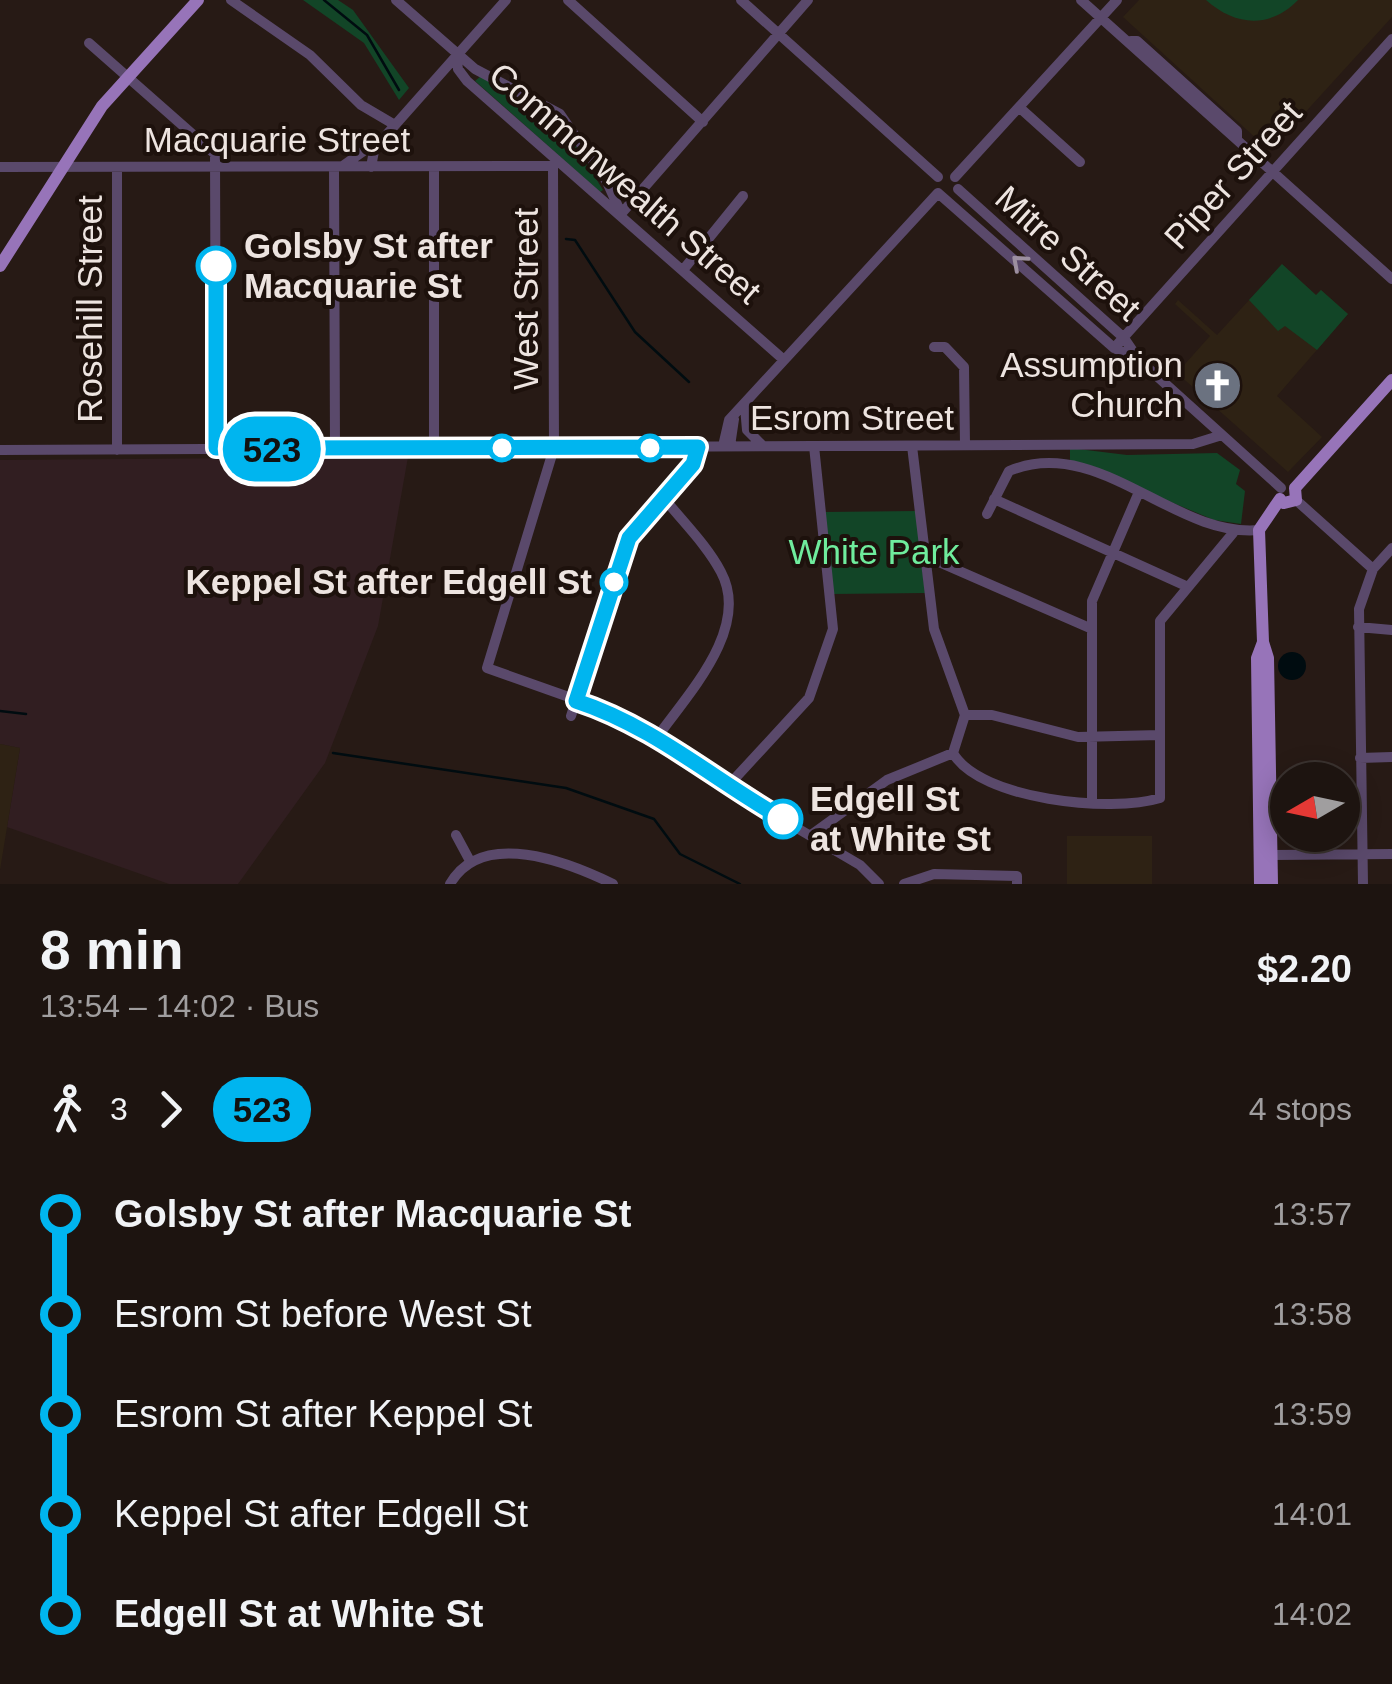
<!DOCTYPE html>
<meta charset="utf-8">
<style>
body{margin:0;font-family:Helvetica,sans-serif;background:#251d19;color:#f1f3f6;height:100vh;display:flex;flex-direction:column;font-size:38px;white-space:nowrap}
*{box-sizing:border-box;margin:0}
p{font-size:32px;color:#a09e9f}
.icon{flex:none;width:55px;height:55px;fill:none;stroke:currentColor;stroke-width:2;stroke-linecap:round;stroke-linejoin:round}
.map{position:relative;height:884px;overflow:hidden}
.panel{display:flex;flex-direction:column;background:#1d1410;flex:1}
.panel>*{flex:none}
.badge{padding:0 20px;border-radius:32px;font-size:35px;line-height:65px}
.needle{width:65px;rotate:261deg}
.controls{position:absolute;left:1270px;top:762px;display:grid;gap:20px}
.controls a{display:grid;place-items:center;width:90px;height:90px;border-radius:50%;background:#1d1410;box-shadow:0 5px 25px #0003,0 0 0 2px #3b3330;font-size:50px}
.map>.badge{position:absolute;translate:-50% -50%;box-shadow:0 0 0 5px #fff}
.legs{display:flex;align-items:center;gap:15px;height:110px;padding:0 40px;font-size:32px}
.legs p{margin-inline-start:auto}
.head{display:flex;align-items:center;justify-content:space-between;height:170px;padding:0 40px}
h1{font-size:55px;font-weight:600;line-height:75px}
ul{padding:0 40px;list-style:none}
li{display:flex;align-items:center;gap:35px;height:100px;font-size:38px}
li i{display:grid;place-items:center;width:15px;height:100%;margin:0 12px;background:currentColor}
li i::after{content:'';width:25px;height:25px;margin:-12px;border:8px solid;border-radius:50%;background:#1d1410}
li p{margin-inline-start:auto}
li:first-child i{background:linear-gradient(#0000 50%,currentColor 0)}
li:last-child i{background:linear-gradient(currentColor 50%,#0000 0)}
.map>svg:first-child{display:block}
</style>
<div class="map">
<svg width="1392" height="884" viewBox="0 0 1392 884">
<rect width="100%" height="100%" fill="#271a15"/>
<!-- industrial -->
<path fill="#311e21" d="M408,457L378,626L325,763L238,884H169L7,827L20,748L0,744V460Z"/>
<!-- education -->
<path fill="#2e2214" d="M1139,0H1392V17L1270,151L1123,17Z
M1282,264L1316,295L1321,290L1348,314L1277,396L1322,437L1288,472L1177,373L1210,336L1175,304L1178,300L1217,335Z
M0,744L20,748L0,870Z
M1067,836H1152V884H1067Z"/>
<!-- green -->
<path fill="#124527" d="M303,0H338L353,10L409,88L399,100L364,43Z
M1206,0H1298C1270,29 1235,26 1206,0Z
M481,76L557,115L603,190L600,192L475,81Z
M1282,264L1316,295L1321,290L1348,314L1317,350L1285,326L1278,331L1249,300Z
M1070,448L1127,455L1217,453L1240,470L1236,484L1245,491L1241,524L1214,520L1082,465H1070Z
M916,511L925,593L832,594L825,512Z"/>
<!-- water -->
<path fill="#000c10" d="M1278 666a14 14 0 1 1 28 0a14 14 0 1 1-28 0Z"/>
<g fill="none" stroke-linecap="round" stroke-linejoin="round">
<!-- stream -->
<path stroke="#000c10" stroke-width="2.5" d="M324,0L367,35L399,90
M566,239L575,240L635,332L689,382
M0,711L26,714
M333,753L566,788L654,819L680,854L740,884"/>
<!-- minor -->
<path stroke="#5a496b" stroke-width="10" d="M231,0L310,55L361,105L395,125
M396,0L475,69L560,114L607,182L621,213
M568,0L703,122
M741,0L938,177
M1081,0L1392,279
M1131,41H1137L1237,131V138
M89,43L215,154L216,448
M456,55L458,69L467,81L784,360
M1020,108L1080,162
M557,161L553,166L554,448L487,668L614,713L658,736L727,787L860,865L879,884
M344,165L375,143
M0,167L553,166
M334,167L335,449
M371,167L374,151L388,133L506,0
M434,168V449
M955,177L1117,0
M958,189L1124,338L1139,360L1281,488
M938,193L1114,348L1138,359
M621,214L808,0
M683,270L743,196
M934,347H945L964,367L965,445
M1114,348L1392,39
M745,407L747,430L763,446
M723,446L729,420L938,193
M730,446L734,419
M0,450L1193,444L1222,435
M117,450V167
M994,499L1186,586
M1296,500L1373,569
M987,514L1009,471C1099,434 1174,538 1259,530
M925,556L1092,629
M1358,627L1392,630
M965,715H992L1078,737L1160,735
M571,716L629,538L693,464L698,447
M658,736C688,694 751,628 721,572C707,545 682,521 664,498
M953,753C980,800 1112,813 1160,798V621L1233,533
M1360,758L1392,757
M727,787L809,698L833,629L814,446
M1092,802V601L1139,492
M456,835L470,861
M811,835L887,780L953,753L965,715L934,629L912,446
M1272,855L1392,854
M450,884C482,828 568,862 613,884
M904,884L934,874L1017,876V884
M1363,884L1359,609L1373,569L1392,548"/>
<!-- major -->
<path stroke="#9774b9" stroke-width="12" d="M0,266L102,106L198,0
M1295,488L1392,380
M1284,503L1296,500L1295,488
M1260,884L1257,658L1263,642
M1272,884L1268,658L1263,642L1259,530L1280,499"/>
</g>
<!-- one-way arrows -->
<defs><path id="oneway-chevron" d="M-2-3.5L2.5 0L-2 3.5" fill="none" stroke-width="1.6" stroke-linecap="round" stroke-linejoin="round" transform="scale(2.5)"/></defs>
<use stroke="#9c8fa0" href="#oneway-chevron" transform="translate(1019 262) rotate(-138)"/>
<g fill="none" stroke-linecap="round" stroke-linejoin="round">
<defs>
<path id="line-1" d="M216,266V448L698,447L693,464L629,538L576,701C653,726 713,779 783,819"/>
</defs>
<!-- line-1 casing -->
<use href="#line-1" stroke="#fff" stroke-width="22"/>
<!-- line-1 -->
<use href="#line-1" stroke="#00b5ef" stroke-width="15"/>
</g>
<!-- icons -->
<defs>
<symbol id="church-disc" viewBox="-11 -11 22 22"><circle r="9.5" fill="#6b7280" stroke="#1d110c"/><path d="M-1.2-6h2.4v3.5h3.3v2.4h-3.3V6h-2.4V-.1h-3.3v-2.4h3.3Z" fill="#fff"/></symbol>
</defs>
<g fill-rule="evenodd">
<use href="#church-disc" x="1190" y="358" width="55" height="55"/>
</g>
<!-- markers -->
<g fill="#fff" stroke="#00b5ef" stroke-width="5">
<circle cx="216" cy="266" r="18"/>
<circle cx="502" cy="448" r="12"/>
<circle cx="650" cy="448" r="12"/>
<circle cx="614" cy="582" r="12"/>
<circle cx="783" cy="819" r="18"/>
</g>
<g text-anchor="middle" stroke-width="8" stroke-linejoin="round" paint-order="stroke">
<!-- street labels -->
<g font-size="35" fill="#ede4e0" stroke="#1d110c">
<text x="277" y="152">Macquarie Street</text>
<text transform="translate(1233 175) rotate(-48)" y="12">Piper Street</text>
<text transform="translate(625 183) rotate(41)" y="12">Commonwealth Street</text>
<text transform="translate(1068 253) rotate(42)" y="12">Mitre Street</text>
<text transform="translate(526 299) rotate(-90)" y="12">West Street</text>
<text transform="translate(90 309) rotate(-90)" y="12">Rosehill Street</text>
<text x="852" y="430">Esrom Street</text>
</g>
<!-- stop labels -->
<g font-size="35" font-weight="bold" fill="#ede4e0" stroke="#1d110c" text-anchor="start">
<text x="244" y="258">Golsby St after<tspan x="244" dy="40">Macquarie St</tspan></text>
<text x="592" y="594" text-anchor="end">Keppel St after Edgell St</text>
<text x="810" y="811">Edgell St<tspan x="810" dy="40">at White St</tspan></text>
</g>
<!-- poi labels -->
<g font-size="35" fill="#ede4e0" stroke="#1d110c" text-anchor="end">
<text x="1183" y="377">Assumption<tspan x="1183" dy="40">Church</tspan></text>
</g>
<!-- park labels -->
<g font-size="35" fill="#6fec9d" stroke="#1d110c">
<text x="874" y="564">White Park</text>
</g>
</g>
</svg>
<div class="controls">
<a><svg class="needle" viewBox="-14 -14 28 28"><path d="M0-13l5 13h-10z" fill="#e53935"/><path d="M0 13l5-13h-10z" fill="#a09e9f"/></svg></a>
</div>
<b class="badge" style="left:272px;top:449px;background:#00b5ef;color:#111">523</b>
</div>
<section class="panel">
<div class="head"><div><h1>8 min</h1><p>13:54 – 14:02 · Bus</p></div><b>$2.20</b></div>
<div class="legs"><svg class="icon" aria-label="walk" viewBox="0 0 24 24"><circle cx="13" cy="4" r="2"/><path d="M13 8l-2 6 4 7M11 14l-3 7M7 12l3-4h3l4 4"/></svg>3<svg class="icon" aria-label="forward" viewBox="0 0 24 24"><path d="M9 5l7 7-7 7"/></svg><b class="badge" style="background:#00b5ef;color:#111">523</b><p>4 stops</p></div>
<ul>
<li><i style="color:#00b5ef"></i><b>Golsby St after Macquarie St</b><p>13:57</p></li>
<li><i style="color:#00b5ef"></i><span>Esrom St before West St</span><p>13:58</p></li>
<li><i style="color:#00b5ef"></i><span>Esrom St after Keppel St</span><p>13:59</p></li>
<li><i style="color:#00b5ef"></i><span>Keppel St after Edgell St</span><p>14:01</p></li>
<li><i style="color:#00b5ef"></i><b>Edgell St at White St</b><p>14:02</p></li>
</ul>
</section>
